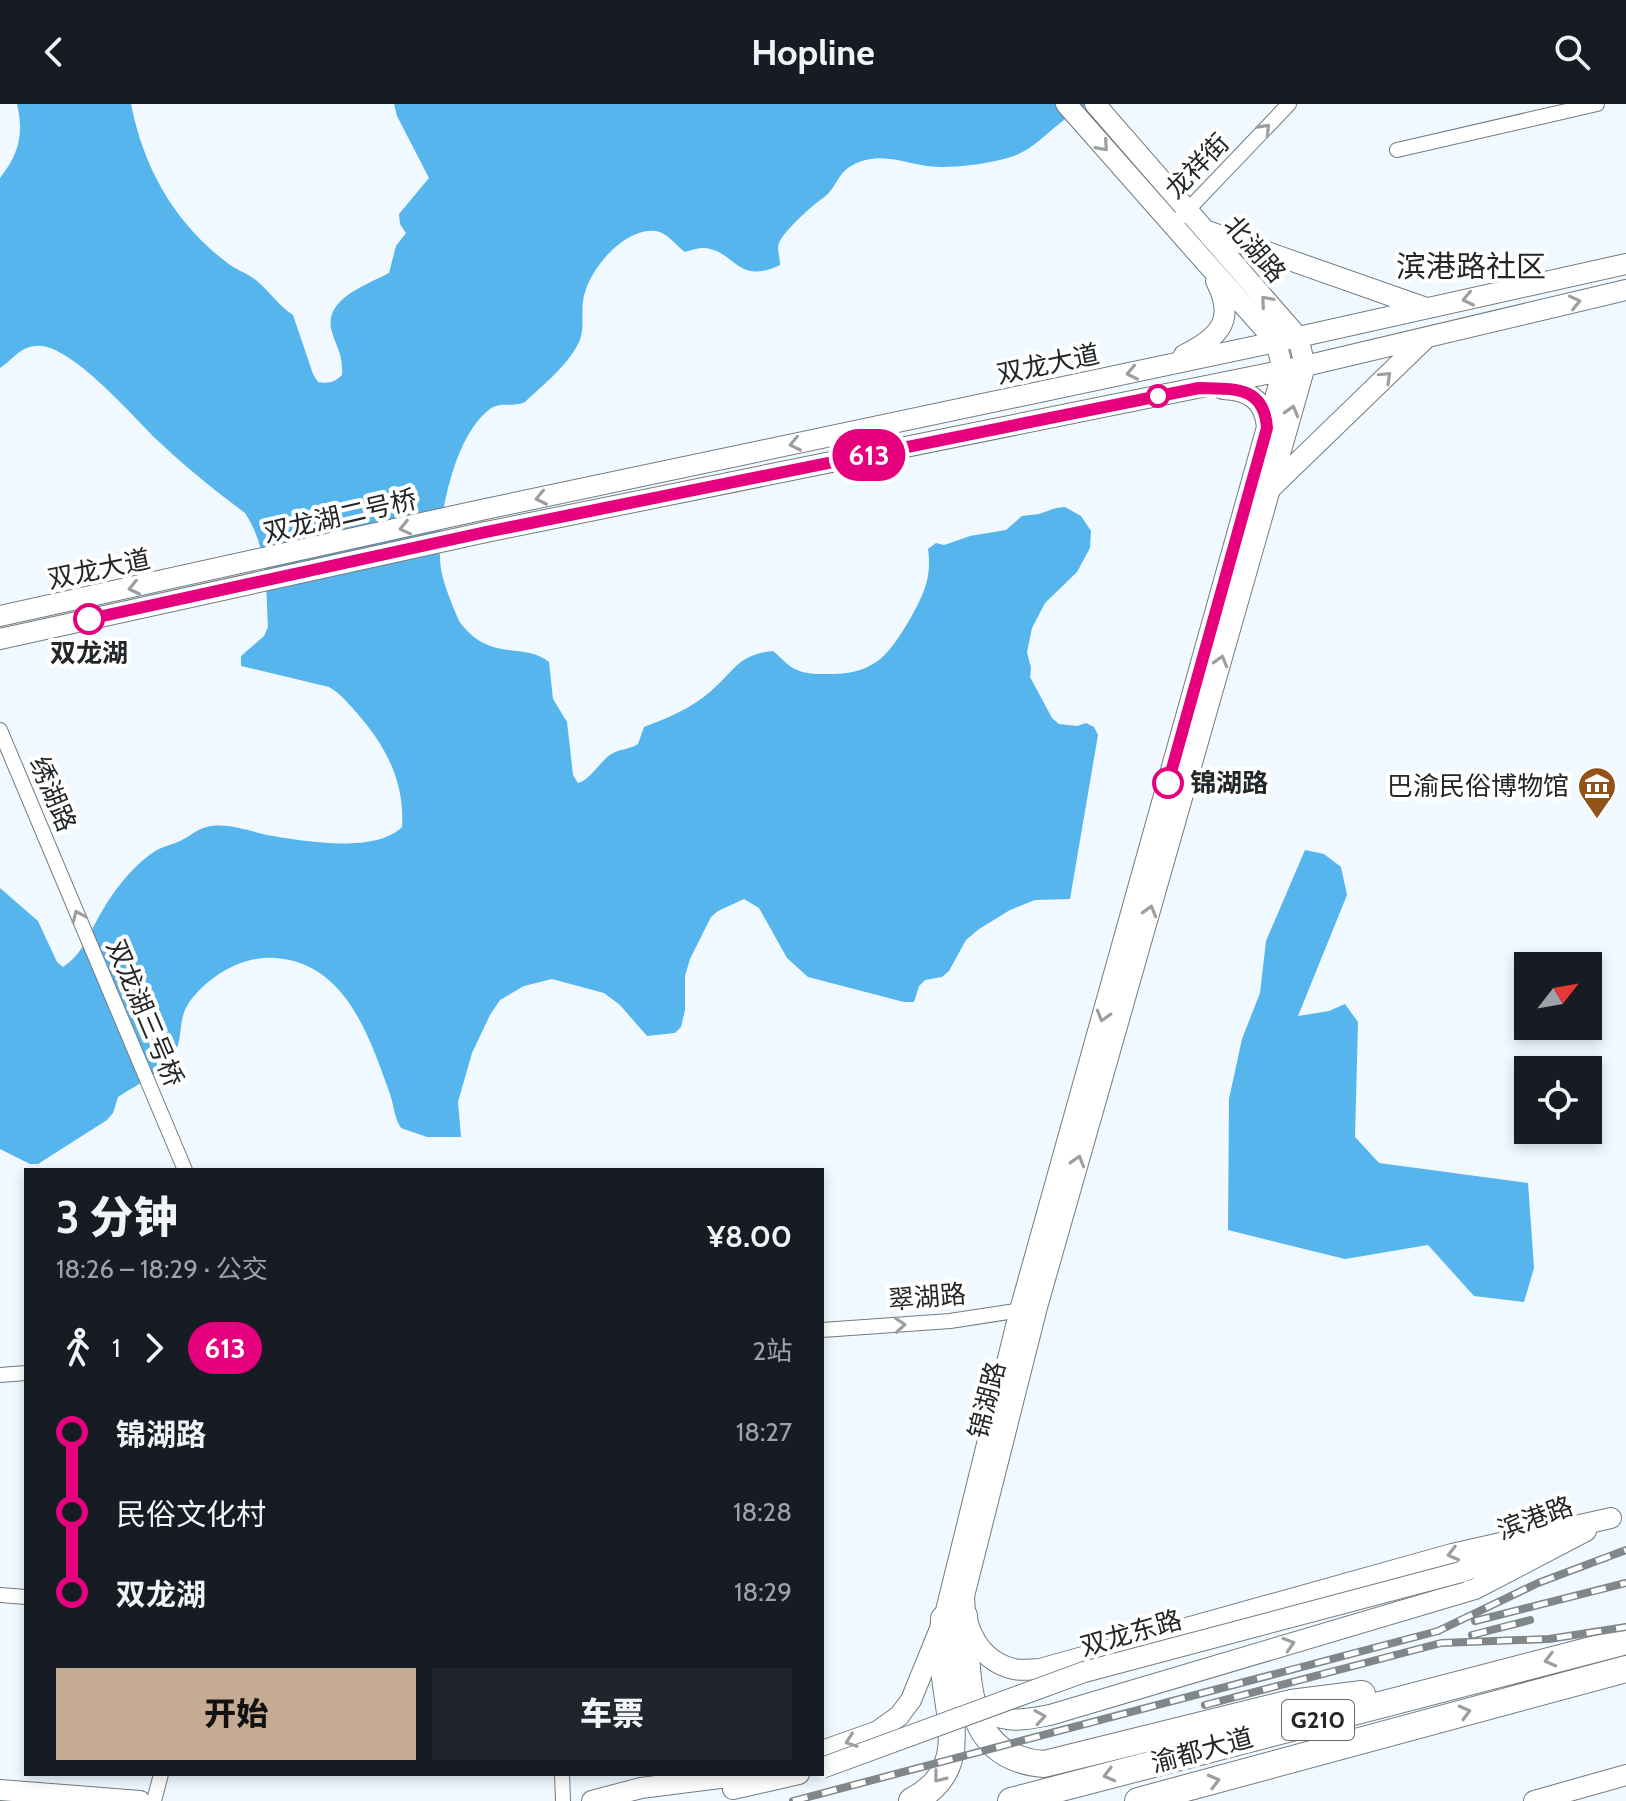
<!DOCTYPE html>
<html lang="zh">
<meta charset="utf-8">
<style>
body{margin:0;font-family:Cabin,"Noto Sans SC",sans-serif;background:#20242c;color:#f1f3f6;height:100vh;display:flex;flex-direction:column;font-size:30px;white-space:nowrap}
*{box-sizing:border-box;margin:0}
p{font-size:26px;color:#9ea1a6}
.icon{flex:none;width:44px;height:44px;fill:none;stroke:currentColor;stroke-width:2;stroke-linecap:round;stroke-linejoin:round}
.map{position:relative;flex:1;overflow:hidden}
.sheet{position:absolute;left:24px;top:1064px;width:800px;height:608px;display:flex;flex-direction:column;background:#171b24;border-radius:0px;box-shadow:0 4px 12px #0003}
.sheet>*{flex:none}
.badge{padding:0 16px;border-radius:26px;font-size:28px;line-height:52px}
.needle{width:52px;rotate:59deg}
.buttons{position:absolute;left:1514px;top:848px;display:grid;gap:16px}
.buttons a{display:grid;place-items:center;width:88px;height:88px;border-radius:0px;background:#171b24;box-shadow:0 4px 12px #0003;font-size:40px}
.map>.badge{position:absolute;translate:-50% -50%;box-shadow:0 0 0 4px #fff}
.legs{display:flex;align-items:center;gap:12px;height:88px;padding:0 32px;font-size:26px}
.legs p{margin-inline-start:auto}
.overview{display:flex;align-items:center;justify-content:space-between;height:136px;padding:0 32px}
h1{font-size:44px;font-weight:800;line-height:60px}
.primary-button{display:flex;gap:16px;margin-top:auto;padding:16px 32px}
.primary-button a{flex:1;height:92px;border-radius:0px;background:#c6ab93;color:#111;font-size:32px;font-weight:800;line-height:92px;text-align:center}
.primary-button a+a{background:#20242c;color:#f1f3f6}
ul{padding:0 32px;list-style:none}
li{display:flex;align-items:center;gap:28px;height:80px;font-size:30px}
li i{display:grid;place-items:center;width:12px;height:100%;margin:0 10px;background:currentColor}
li i::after{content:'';width:20px;height:20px;margin:-10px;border:6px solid;border-radius:50%;background:#171b24}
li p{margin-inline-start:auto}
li:first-child i{background:linear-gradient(#0000 50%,currentColor 0)}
li:last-child i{background:linear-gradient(currentColor 50%,#0000 0)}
header{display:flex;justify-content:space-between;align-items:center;height:104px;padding:0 32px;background:#171b24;font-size:36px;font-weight:800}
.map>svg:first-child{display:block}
</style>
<header><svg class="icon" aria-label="back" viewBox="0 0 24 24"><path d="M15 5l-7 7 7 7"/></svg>Hopline<svg class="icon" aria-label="search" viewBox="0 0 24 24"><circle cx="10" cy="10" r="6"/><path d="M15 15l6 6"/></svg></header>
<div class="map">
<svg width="1626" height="1697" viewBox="0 0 1626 1697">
<rect width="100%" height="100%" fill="#eff9ff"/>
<!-- water -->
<path fill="#56b5ed" d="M17,0H131C144,66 176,121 230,161C239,167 249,170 257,177C270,188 279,202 293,211L313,270L318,278C329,280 335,278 342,271C343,250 337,245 332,228C322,195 367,181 389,169L396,142L406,129L400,120L399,110L429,74L397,12L394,0H1090C1079,6 1068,12 1059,20C1044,32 1032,45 1014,52C992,59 964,63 941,63C909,63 882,44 851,62C837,70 836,85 823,94C813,101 779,130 778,143C778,148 780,155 780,161C737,182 735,146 704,144C698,144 691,146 685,148C675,141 668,129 656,127C625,123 590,164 584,192C580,207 586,226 578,240C567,262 543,281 525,298C513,304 500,297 490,305C453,332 435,422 441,465C443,479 453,503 459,517C490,560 524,537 549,558L553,595L567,618L573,671L578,679C592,675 599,657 613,649C621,645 630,645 638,640L644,623C668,614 692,604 711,587C736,566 737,551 773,547C781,553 787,562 797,566C809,571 821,570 834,570C876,569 890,549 910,515C924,490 932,474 928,445L936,439L944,441L970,432L1006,426L1022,412L1039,410L1056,404L1065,403L1081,412L1091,427L1090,444L1077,468L1045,499L1032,524L1027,548L1031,564L1030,573L1052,614L1059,620L1077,622L1086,619L1094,623L1098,631L1070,795L1035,796L1010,806L979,825L966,836L949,867L942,873L925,876L919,882L914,898H904L808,873L787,854L759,804L744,795L718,807L711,813L690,855L685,872V906L681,923L675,929L647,932L620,901L604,889L552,875L524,882L500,896L490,911L472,949L458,998L461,1033H427L401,1024C394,1013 394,1002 390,990C369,932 346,859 275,854C245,852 215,868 195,891C175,913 185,929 175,948C165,968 136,981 118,993L113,1009L107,1016L38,1060H30L0,1045V784L38,817L57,858L63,863C84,849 89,829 101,809C114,786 134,760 157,746C164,742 172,741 180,737C189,733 197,725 207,723C225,718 249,727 267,731C302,737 375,750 402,723C405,678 386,642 356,608C348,599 340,589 329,583L241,562V552L264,532L268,523C266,482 268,444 245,409C214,386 183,361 155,334C131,310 75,246 42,242C22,240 15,254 0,264V74C19,50 24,30 17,0Z
M1305,746L1324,750L1341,763L1347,791L1298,912L1329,907L1345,900L1358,918L1355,1033L1379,1059L1528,1079L1534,1164L1524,1198L1474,1192L1428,1141L1345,1155L1228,1126L1229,995L1242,935L1260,889L1266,837Z"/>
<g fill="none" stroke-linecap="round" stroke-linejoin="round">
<defs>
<path id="street" d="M1397,46L1597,0
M1181,113L1289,0
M0,626L185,1066
M822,1226L950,1217L1028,1205
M0,1271L26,1269
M0,1491L26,1493
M562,1670L563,1697
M154,1697L161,1670"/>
<path id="secondary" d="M1095,0L1298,233L1305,262L1037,1203L964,1492C964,1524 979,1557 1014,1565C1022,1567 1032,1565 1040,1565L1452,1450L1611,1414
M1207,127L1426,204
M1184,251C1220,233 1236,216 1216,177
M1223,285C1249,286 1265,296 1267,324
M1272,383L1427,233
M0,512L481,406L1276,238L1626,160
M0,535L486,428L1305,262L1626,186
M1461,1468L1532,1443
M972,1598C1001,1621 1016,1617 1050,1611L1475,1485L1586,1427
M822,1647L878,1627L899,1612L911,1596L944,1515L1020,1206L1283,266L1276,238L1066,0
M733,1685L799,1670
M0,1686L140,1697
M592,1697L641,1684L751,1670
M1534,1697L1626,1671"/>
<path id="highway" d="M964,1512C968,1575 962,1654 1044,1660L1291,1599L1362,1590
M912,1697C970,1667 949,1617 944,1565C943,1548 943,1532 944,1515
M1011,1697L1626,1537
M1138,1697L1626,1565"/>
</defs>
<!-- street casing -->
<use href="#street" stroke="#737b80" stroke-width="16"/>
<!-- secondary casing -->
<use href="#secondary" stroke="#737b80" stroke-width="22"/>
<!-- highway casing -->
<use href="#highway" stroke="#737b80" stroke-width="28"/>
<!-- street -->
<use href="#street" stroke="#fff" stroke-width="14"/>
<!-- secondary -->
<use href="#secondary" stroke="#fff" stroke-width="20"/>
<!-- highway -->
<use href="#highway" stroke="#fff" stroke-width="26"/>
<defs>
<path id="rail" d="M1475,1517L1626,1479
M1472,1531L1530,1516
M1205,1601L1441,1539L1549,1535L1626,1523
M793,1697L1438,1527L1538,1479L1626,1446"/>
</defs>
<!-- rail casing -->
<use href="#rail" stroke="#80878b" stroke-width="8"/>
<!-- rail -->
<use href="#rail" stroke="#fff" stroke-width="5" stroke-dasharray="15" stroke-linecap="butt"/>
<defs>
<path id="secondary-bridge" d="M822,1664L1084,1568L1461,1468"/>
</defs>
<!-- secondary-bridge casing -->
<use href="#secondary-bridge" stroke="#737b80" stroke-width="22" stroke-linecap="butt"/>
<!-- secondary-bridge -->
<use href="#secondary-bridge" stroke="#fff" stroke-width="20"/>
</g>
<!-- one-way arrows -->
<defs><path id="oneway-chevron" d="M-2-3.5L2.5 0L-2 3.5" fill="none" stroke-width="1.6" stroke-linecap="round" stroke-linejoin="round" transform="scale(2)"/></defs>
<g stroke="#9c9e9f">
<use href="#oneway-chevron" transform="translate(1265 25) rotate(-47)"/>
<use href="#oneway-chevron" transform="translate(1103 42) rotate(49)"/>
<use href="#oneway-chevron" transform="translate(1468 195) rotate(168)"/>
<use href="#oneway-chevron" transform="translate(1266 197) rotate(-131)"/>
<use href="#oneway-chevron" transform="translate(1575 198) rotate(-13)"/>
<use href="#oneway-chevron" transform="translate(1132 269) rotate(168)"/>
<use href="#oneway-chevron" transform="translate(1386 273) rotate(-44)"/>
<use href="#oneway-chevron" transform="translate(1292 307) rotate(-74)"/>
<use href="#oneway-chevron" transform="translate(795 340) rotate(168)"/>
<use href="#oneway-chevron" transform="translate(541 394) rotate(168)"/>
<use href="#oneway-chevron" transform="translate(405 424) rotate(167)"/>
<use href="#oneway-chevron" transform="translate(134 484) rotate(168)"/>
<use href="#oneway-chevron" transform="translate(1221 557) rotate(-74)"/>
<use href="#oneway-chevron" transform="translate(1150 807) rotate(-74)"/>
<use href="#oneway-chevron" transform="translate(78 812) rotate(-113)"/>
<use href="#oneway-chevron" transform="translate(1103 912) rotate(106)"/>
<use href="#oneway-chevron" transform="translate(1078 1057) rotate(-74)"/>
<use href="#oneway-chevron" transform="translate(900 1221) rotate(-4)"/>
<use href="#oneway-chevron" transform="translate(1453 1450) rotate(166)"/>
<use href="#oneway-chevron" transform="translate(1289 1540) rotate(-17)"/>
<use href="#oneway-chevron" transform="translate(1550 1556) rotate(166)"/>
<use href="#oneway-chevron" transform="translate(1465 1608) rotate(-15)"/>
<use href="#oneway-chevron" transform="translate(1040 1613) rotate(-9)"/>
<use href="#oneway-chevron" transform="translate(851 1637) rotate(160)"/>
<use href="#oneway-chevron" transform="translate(1109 1671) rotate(165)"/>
<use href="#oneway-chevron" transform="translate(939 1673) rotate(128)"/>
<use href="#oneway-chevron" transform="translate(1214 1677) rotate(-15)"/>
</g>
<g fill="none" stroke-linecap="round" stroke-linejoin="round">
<defs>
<path id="line-1" d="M89,515L486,428L1199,284C1233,285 1264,281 1267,324L1168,679"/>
</defs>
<!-- line-1 casing -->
<use href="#line-1" stroke="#fff" stroke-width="18"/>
<!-- line-1 -->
<use href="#line-1" stroke="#e6007e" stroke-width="12"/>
</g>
<!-- icons -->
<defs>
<symbol id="museum-pin" viewBox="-11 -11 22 30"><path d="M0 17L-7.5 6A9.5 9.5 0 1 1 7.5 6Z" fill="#92521a" stroke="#fff"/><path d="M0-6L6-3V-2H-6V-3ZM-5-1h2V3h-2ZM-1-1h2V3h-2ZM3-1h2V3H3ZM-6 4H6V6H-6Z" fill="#fff"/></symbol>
</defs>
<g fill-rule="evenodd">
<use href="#museum-pin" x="1575" y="660" width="44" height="60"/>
</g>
<!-- markers -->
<g fill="#fff" stroke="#e6007e" stroke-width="4">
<circle cx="1158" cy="292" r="10"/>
<circle cx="89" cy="515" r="14"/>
<circle cx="1168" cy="679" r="14"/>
</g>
<g text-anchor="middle" stroke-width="8" stroke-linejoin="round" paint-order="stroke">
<!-- shield labels -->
<rect fill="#fff" stroke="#656869" stroke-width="2" x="1282" y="1596" width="72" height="40" rx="6"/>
<g font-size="24" font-weight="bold" fill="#232729">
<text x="1318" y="1624">G210</text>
</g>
<!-- street labels -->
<g font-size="26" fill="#232729" stroke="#fff">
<text transform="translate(1197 62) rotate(-46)" y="9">龙祥街</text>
<text transform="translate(1255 145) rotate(49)" y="9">北湖路</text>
<text transform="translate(1048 260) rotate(-12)" y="9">双龙大道</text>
<text transform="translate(340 412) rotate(-13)" y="9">双龙湖二号桥</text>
<text transform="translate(99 465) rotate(-12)" y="9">双龙大道</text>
<text transform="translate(53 690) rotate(67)" y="9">绣湖路</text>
<text transform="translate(145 909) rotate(67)" y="9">双龙湖三号桥</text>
<text transform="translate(927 1193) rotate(-5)" y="9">翠湖路</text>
<text transform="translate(987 1296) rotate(-76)" y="9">锦湖路</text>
<text transform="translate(1535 1414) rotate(-20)" y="9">滨港路</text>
<text transform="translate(1131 1529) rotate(-16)" y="9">双龙东路</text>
<text transform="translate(1202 1646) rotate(-15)" y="9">渝都大道</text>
</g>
<!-- stop labels -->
<g font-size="26" font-weight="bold" fill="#232729" stroke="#fff">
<text x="89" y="558">双龙湖</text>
<text x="1190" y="688" text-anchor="start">锦湖路</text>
</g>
<!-- poi labels -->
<g font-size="26" fill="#232729" stroke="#fff" text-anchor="end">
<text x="1569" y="691">巴渝民俗博物馆</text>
</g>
<!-- quarter labels -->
<g font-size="30" fill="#232729" stroke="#fff">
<text x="1471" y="173">滨港路社区</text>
</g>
</g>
</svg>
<div class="buttons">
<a><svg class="needle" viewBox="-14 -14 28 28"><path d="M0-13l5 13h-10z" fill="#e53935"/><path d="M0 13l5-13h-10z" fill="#9ea1a6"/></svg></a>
<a><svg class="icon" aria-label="locate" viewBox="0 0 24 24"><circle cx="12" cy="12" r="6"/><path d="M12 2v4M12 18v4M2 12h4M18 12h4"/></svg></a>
</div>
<b class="badge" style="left:869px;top:351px;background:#e6007e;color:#fff">613</b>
<section class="sheet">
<div class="overview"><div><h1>3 分钟</h1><p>18:26 – 18:29 · 公交</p></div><b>¥8.00</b></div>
<div class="legs"><svg class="icon" aria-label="walk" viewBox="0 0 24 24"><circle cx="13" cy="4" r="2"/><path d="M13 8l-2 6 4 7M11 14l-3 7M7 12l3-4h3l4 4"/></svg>1<svg class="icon" aria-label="forward" viewBox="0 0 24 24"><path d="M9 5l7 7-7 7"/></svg><b class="badge" style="background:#e6007e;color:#fff">613</b><p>2站</p></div>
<ul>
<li><i style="color:#e6007e"></i><b>锦湖路</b><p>18:27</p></li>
<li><i style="color:#e6007e"></i><span>民俗文化村</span><p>18:28</p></li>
<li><i style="color:#e6007e"></i><b>双龙湖</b><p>18:29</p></li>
</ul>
<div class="primary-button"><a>开始</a><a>车票</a></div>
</section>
</div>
